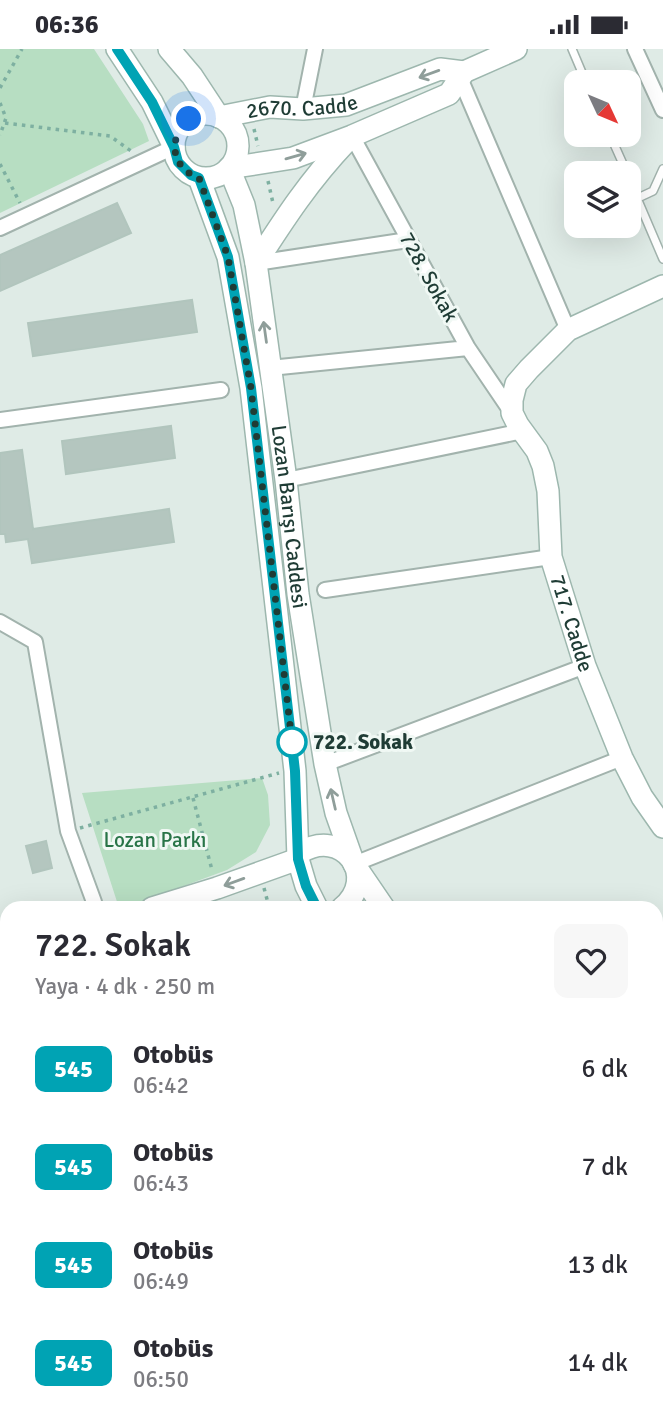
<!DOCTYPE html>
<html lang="tr">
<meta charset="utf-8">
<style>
body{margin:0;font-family:Signika,sans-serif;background:#f7f7f7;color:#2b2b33;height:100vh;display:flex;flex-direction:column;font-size:26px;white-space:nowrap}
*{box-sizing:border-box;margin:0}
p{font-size:23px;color:#7c7c81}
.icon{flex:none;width:38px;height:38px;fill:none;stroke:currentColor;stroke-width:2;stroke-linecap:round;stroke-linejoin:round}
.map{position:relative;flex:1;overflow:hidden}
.side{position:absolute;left:0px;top:852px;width:663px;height:527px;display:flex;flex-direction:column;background:#fff;border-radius:21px 21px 0 0;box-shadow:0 7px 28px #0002}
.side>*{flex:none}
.badge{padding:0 14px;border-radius:10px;font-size:24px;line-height:46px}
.needle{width:46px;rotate:134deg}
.controls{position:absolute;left:564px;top:21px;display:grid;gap:14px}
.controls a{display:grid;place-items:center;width:77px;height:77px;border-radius:14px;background:#fff;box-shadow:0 7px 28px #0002;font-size:35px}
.you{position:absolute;width:35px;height:35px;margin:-18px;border:5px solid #fff;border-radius:50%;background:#1a73e8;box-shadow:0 0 0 10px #1a73e833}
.map>.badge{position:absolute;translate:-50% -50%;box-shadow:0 0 0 4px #fff}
.round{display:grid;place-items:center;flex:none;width:74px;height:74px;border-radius:14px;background:#f7f7f7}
.summary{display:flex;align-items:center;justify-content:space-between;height:119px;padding:0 35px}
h1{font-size:33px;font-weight:600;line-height:52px}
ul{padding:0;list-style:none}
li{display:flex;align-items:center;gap:21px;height:98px;padding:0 35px}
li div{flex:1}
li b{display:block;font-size:26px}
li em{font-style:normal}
li .badge{min-width:77px;font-weight:700;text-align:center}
.status{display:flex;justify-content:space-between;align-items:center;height:49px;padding:0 35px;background:#fff;direction:ltr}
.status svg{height:19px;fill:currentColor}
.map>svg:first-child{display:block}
</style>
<div class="status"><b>06:36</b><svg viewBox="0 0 49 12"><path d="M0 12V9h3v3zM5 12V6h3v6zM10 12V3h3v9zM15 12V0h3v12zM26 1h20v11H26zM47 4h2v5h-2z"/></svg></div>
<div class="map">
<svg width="663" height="1378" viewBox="0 0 663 1378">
<rect width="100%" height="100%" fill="#dfebe6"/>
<!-- green -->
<path fill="#b7dec2" d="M0,0H94L143,75L149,92L0,164Z
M262,729L268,746L270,776L256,803L227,821L124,859H119L82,744Z"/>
<!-- building -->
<path fill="#b4c6bf" stroke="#b1c5bd" stroke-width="2" d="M117,154L131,184L0,242V206Z
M192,251L197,283L33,307L28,274Z
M171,377L175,409L66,425L62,392Z
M22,401L33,480L169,460L174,493L32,514L28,490L6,493L5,485H0V404Z
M46,792L52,819L33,824L26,797Z"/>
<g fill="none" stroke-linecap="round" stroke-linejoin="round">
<defs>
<path id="lane" d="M572,0L586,33
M610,86L627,124
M628,128L663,210
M638,149L653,142L663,120"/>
<path id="street" d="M635,0L663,61
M460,29L568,281
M303,60L315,0
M352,87L468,299L512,364
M0,179L174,98
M256,214L408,191
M270,319L468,299
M0,371L221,341
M286,431L523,382
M325,541L551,508
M0,573L35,593L68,782L94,853
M325,715L585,617
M354,815L622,709
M0,923L7,948
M656,924L663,917
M656,1086L663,1080
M0,1205L7,1203
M453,1372L459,1378"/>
<g id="secondary">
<path d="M117,0L152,53L174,98"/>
<path d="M169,0L192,27L219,68"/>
<path d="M464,23L516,0"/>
<circle cx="206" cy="97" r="32"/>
<path id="s1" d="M219,68L270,58L303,60L346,56L440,20L464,23L449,45L352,87L293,109L229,119"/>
<path id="s2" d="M229,119L244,156L256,214L286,431L298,545L325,715L336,764L354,815L384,859"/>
<path d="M199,129L228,208L251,339L295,722L298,810L306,837L317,859"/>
<path d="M256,214C285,169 309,132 346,93"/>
<path id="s3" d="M663,237L568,281L529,320L516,335L512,351V364L518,376L537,402L543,417L548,442L551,508L585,617L622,709L642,748L663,778"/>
<path d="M298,810L300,804C342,777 380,828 342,859"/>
<path d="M152,859L217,839L298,810"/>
<path d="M0,915L7,910"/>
<path d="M656,1125L663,1131"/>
<path d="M656,1166L663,1172"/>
</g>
</defs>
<!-- lane casing -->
<use href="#lane" stroke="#a2b3ad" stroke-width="10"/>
<!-- street casing -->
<use href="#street" stroke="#a2b3ad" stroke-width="18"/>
<!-- secondary casing -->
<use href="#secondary" stroke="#9db7ae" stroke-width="24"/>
<!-- path -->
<path stroke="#7eb0a1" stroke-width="3.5" stroke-dasharray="3.5 5" stroke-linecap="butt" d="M0,39L22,0
M0,54L6,69L0,86
M5,74L110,87L131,102
M254,80L258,97
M0,115L20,154
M268,132L273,154
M193,749L212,821
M80,779L279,724
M264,839L268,854"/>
<!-- lane -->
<use href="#lane" stroke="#fff" stroke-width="7"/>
<!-- street -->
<use href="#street" stroke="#fff" stroke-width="14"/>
<!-- secondary -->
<use href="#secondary" stroke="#fff" stroke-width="21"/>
</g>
<!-- one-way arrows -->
<defs><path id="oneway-shaft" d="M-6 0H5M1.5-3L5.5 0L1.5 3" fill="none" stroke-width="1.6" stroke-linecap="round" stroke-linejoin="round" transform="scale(1.75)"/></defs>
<g stroke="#8f9e9a">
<use href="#oneway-shaft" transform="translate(429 25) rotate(160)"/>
<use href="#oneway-shaft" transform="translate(296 107) rotate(-16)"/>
<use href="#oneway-shaft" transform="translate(265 283) rotate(-98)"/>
<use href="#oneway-shaft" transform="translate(333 750) rotate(-103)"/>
<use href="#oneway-shaft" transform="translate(234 833) rotate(160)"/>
</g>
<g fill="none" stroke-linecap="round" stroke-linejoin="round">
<defs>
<path id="line" d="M117,0L152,53L174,98L178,113L191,126L199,129L228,208L251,339L295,722L298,810L306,837L317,859"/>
</defs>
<!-- line casing -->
<use href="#line" stroke="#fff" stroke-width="16"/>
<!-- line -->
<use href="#line" stroke="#00a3b4" stroke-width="10"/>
<!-- walk -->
<path stroke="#1f3c35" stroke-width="7" stroke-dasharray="0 12.6" d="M189,70C167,89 171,119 199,129L228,208L251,339L292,693"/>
</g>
<!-- markers -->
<circle fill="#fff" stroke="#00a3b4" stroke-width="3.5" cx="292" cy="693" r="14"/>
<g text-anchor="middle" stroke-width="6" stroke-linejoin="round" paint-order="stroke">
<!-- street labels -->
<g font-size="21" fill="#1f3c35" stroke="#f0f8f4">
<text dy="7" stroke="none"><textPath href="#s1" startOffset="84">2670. Cadde</textPath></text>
<text transform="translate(429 228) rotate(61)" y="7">728. Sokak</text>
<text dy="7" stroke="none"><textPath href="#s2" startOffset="355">Lozan Barışı Caddesi</textPath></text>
<text dy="7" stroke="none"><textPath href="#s3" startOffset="432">717. Cadde</textPath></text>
</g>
<!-- stop labels -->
<g font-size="21" font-weight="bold" fill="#1f3c35" stroke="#f0f8f4" text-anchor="start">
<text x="313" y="700">722. Sokak</text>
</g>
<!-- park labels -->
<g font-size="21" fill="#287447" stroke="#f0f8f4">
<text x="155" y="798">Lozan Parkı</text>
</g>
</g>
</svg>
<div class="controls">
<a><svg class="needle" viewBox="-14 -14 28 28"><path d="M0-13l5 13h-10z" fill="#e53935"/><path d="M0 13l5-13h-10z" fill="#7c7c81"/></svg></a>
<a><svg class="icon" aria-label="layers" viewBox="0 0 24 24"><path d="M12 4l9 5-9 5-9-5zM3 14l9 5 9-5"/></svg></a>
</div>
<div class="you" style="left:189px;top:70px"></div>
<section class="side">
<div class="summary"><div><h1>722. Sokak</h1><p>Yaya · 4 dk · 250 m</p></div><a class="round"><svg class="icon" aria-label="heart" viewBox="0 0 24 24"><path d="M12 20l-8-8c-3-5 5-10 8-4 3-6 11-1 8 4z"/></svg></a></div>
<ul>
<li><span class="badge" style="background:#00a3b4;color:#fff">545</span><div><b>Otobüs</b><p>06:42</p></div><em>6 dk</em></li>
<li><span class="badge" style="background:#00a3b4;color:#fff">545</span><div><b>Otobüs</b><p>06:43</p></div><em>7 dk</em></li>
<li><span class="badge" style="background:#00a3b4;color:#fff">545</span><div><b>Otobüs</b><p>06:49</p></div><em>13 dk</em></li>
<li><span class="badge" style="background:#00a3b4;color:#fff">545</span><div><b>Otobüs</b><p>06:50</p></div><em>14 dk</em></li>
</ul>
</section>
</div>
